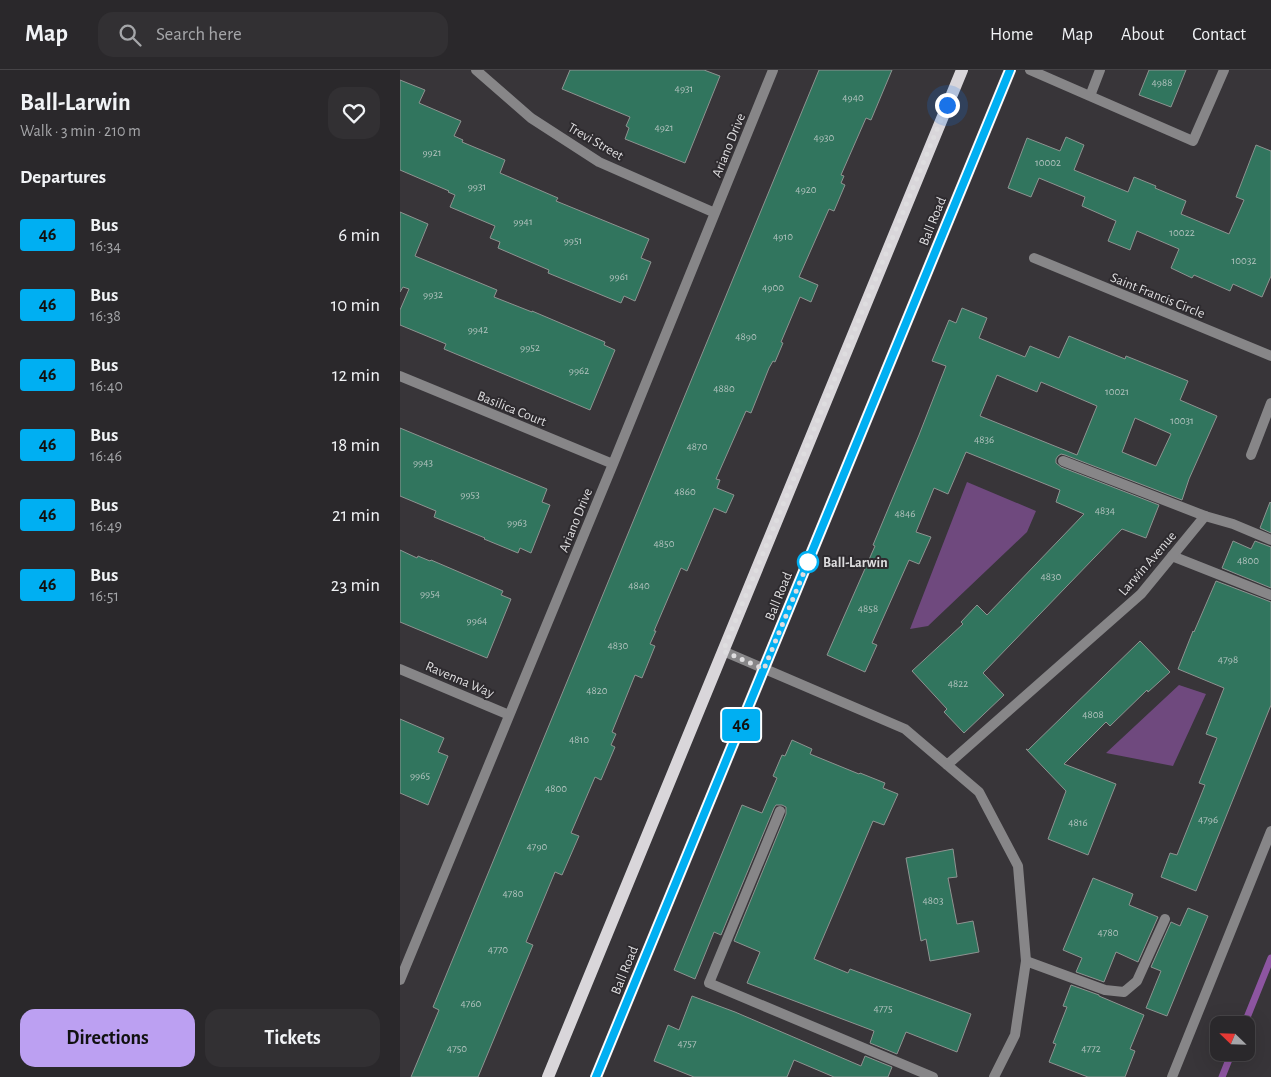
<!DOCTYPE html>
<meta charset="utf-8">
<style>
body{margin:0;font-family:"Alegreya Sans",sans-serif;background:#323033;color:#f1f3f6;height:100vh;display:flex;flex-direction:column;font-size:19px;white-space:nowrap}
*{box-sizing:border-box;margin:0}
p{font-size:16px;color:#a5a6a9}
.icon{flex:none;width:28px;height:28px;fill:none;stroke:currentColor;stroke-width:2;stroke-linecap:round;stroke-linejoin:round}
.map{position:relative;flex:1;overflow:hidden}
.side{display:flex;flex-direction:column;background:#2a282b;width:400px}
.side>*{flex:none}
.badge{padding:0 10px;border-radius:4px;font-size:18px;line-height:32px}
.needle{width:32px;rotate:293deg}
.fabs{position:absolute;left:810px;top:946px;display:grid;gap:10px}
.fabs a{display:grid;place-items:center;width:45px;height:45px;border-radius:10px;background:#2a282b;box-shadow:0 5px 20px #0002,0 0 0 1px #464447;font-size:25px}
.you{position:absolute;width:25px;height:25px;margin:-12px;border:4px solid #fff;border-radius:50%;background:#1a73e8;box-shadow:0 0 0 8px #1a73e833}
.map>.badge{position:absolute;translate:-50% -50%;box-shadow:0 0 0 2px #fff}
h2{padding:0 20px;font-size:19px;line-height:45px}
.round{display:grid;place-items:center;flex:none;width:52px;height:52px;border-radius:15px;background:#323033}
.summary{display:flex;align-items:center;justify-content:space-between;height:85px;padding:0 20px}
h1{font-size:24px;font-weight:700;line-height:38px}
.button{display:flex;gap:10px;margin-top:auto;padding:10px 20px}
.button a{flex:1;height:58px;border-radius:15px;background:#bca0f2;color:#111;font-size:20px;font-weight:700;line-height:58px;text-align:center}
.button a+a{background:#323033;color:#f1f3f6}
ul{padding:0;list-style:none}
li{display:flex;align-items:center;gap:15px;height:70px;padding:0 20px}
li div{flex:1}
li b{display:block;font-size:19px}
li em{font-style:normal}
li .badge{min-width:55px;font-weight:700;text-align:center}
header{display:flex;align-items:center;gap:30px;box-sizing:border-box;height:70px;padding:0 25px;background:#2a282b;border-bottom:1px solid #464447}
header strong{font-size:24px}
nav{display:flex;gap:28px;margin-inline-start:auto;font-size:18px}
.search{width:350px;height:45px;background:#323033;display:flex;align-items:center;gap:12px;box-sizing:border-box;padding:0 18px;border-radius:15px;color:#a5a6a9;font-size:19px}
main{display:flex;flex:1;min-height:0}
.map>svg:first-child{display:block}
</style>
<header>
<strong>Map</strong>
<div class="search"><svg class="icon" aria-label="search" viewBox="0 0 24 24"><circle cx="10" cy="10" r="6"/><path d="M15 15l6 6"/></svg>Search here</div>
<nav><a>Home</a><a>Map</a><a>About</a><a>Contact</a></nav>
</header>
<main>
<section class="side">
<div class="summary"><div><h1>Ball-Larwin</h1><p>Walk · 3 min · 210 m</p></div><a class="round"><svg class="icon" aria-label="heart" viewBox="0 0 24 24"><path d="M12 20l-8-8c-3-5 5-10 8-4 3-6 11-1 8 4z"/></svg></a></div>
<h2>Departures</h2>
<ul>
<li><span class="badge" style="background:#00aff2;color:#111">46</span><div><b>Bus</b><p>16:34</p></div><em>6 min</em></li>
<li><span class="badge" style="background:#00aff2;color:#111">46</span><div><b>Bus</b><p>16:38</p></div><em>10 min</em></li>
<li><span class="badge" style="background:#00aff2;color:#111">46</span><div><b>Bus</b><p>16:40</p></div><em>12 min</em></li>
<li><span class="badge" style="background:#00aff2;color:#111">46</span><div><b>Bus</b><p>16:46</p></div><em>18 min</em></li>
<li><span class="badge" style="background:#00aff2;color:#111">46</span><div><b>Bus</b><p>16:49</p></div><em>21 min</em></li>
<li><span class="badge" style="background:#00aff2;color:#111">46</span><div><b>Bus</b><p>16:51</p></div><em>23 min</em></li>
</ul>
<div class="button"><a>Directions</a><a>Tickets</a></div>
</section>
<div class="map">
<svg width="871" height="1007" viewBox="0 0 871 1007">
<rect width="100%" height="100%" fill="#383539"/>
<!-- green -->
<path fill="#6f497e" d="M567,412L636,441L627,462L528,556L510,559Z
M779,615L806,624L773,696L706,683Z"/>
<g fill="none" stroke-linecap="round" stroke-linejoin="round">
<!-- stream -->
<path stroke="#8d55a1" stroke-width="7" d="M844,955L871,888
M822,1007L832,982"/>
</g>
<!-- building -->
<path fill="#31755e" stroke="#8e9391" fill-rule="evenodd" d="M170,0H304L320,6L285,93L225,69L229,58L226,56L230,47L162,19Z
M419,0H492L471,50L466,48L441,105L444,106L441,113L445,115L434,141L429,139L399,207L418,215L411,232L400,227L381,272L383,273L375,292L373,291L369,298L351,343L346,341L316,409L320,410L317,418L334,425L326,443L314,438L287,501L281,498L254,561H256L250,574L255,576L242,608L235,605L212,662L216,664L211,675L215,677L201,710L195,707L171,763L179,766L162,805L155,802L126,872L133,875L78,1007H11L39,940L33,937Z
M749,0H786L771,37L739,25Z
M0,10L25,20L19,33L61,51L54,66L63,70L62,72L105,90L100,103L158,128L156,131L249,169L241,188L251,192L235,231L224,226L221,233L148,203L149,200L98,178L100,172L90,168L95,156L50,137L55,125L48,122L49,121L0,100Z
M666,67L684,75L674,100L728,122L734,107L756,116L755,118L786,131L781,144L829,164L844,130L836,127L856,75L871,81V206L862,227L833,214L830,221L794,205L792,208L771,198L779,179L737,161L730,180L708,171L716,151L682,136L685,127L639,108L631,127L608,118L627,68L660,81Z
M0,142L28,154L15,186L97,220L94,227L132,242V241L205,272L204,275L215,280L190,340L44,279L46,274L0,255V240L9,219L3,217L0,222Z
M562,238L587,248L579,268L625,287L630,276L659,288L669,266L725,289L726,286L766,302L788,311L780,330L817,346L789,409L782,430L665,385L661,384L658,386L656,389V393L661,397L759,435L746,468L722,459L583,603L604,625L564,663L544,642L547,639L512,601L563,554L561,552L577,535L587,545L684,444L656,432L660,420L566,382L548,424L534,418L516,462L531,467L519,494L509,490L472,573L477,575L465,602L427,585L475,476L473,475L519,365L546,296L532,291L549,250L556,253ZM597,305L637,322L641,312L697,336L677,385L580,346ZM735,348L771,364L756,396L722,382Z
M0,358L147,419L142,432L150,435L131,483L120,478L118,483L84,469L85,468L34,447L36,441L0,426Z
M870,432L871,433V463L860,458Z
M833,471L851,479L855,471L871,477V518L822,498Z
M0,480L17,488L18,486L30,491L31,490L87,514L103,521L101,525L111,529L87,588L0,552Z
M816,511L871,532V635L796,821L761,807L770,783L777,785L805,715L799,713L817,668L806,664L824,618L778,599L793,561L794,562Z
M740,571L770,602L748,622L747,620L710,656L706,652L664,694L716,714L688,785L648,769L666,721L626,679L628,680Z
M0,649L44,668L38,682L48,686L28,735L0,723Z
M392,670L412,679L410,684L459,704L460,703L485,713L483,718L498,724L484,755L473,751L414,889L448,903L450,899L571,944L557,982L506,962L497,984L470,973L474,961L347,913L360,882L334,871L386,744V737L382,735H376L374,738L321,865L314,862L295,909L274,900L342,735L362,743L377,708L373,706L382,685L385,686Z
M553,779L557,807L548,808L557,854L573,851L579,882L530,891L526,869L521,871L506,788Z
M693,808L733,824L729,835L758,847L738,892L716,882L704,912L676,902L682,888L663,880Z
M788,838L808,846L767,946L746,938L761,901L751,897L771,852L780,856Z
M671,915L699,925V926L744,945L730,979L735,981L725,1007H688L649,992L656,974L653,973L667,937L663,936Z
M292,926L335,942L461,996L465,986L492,997L488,1007H434L394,990L387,1007H294L254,991L268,955L279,960Z"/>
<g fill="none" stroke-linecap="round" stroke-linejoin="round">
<!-- lane -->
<path stroke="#878688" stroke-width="10" d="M630,0L793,71L824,0
M690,26L700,0
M805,446L833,454L871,470
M772,486L871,525
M380,741L309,913L533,1007
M626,891L705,920L724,922L737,911L765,849
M772,1007L871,761"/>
<!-- street -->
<path stroke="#878688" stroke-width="10" d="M76,0L131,48L199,92L315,143
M634,188L871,286
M0,306L213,394
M851,385L871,333
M323,581L505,659L579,722L618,796L626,891L615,965L594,1007
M0,599L109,645
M547,695L741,524L805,446L663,391
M0,910L213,394L373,0"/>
<!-- primary -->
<path stroke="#d9d6da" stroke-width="12" d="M148,1007L562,0
M196,1007L610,0"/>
</g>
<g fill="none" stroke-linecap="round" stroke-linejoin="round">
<defs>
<path id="line" d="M196,1007L610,0"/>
</defs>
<!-- line casing -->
<use href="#line" stroke="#fff" stroke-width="11"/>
<!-- line -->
<use href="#line" stroke="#00aff2" stroke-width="8"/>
<!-- walk -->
<path stroke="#dedddf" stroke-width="5" stroke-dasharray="0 9" d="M408,492L409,490L364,599L323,581L547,35"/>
</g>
<!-- markers -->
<circle fill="#fff" stroke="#00aff2" stroke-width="2.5" cx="408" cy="492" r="10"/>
<g text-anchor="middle" stroke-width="4" stroke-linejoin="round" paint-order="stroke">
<!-- number labels -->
<g font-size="11" fill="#b3c3bf">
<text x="762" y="16">4988</text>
<text x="284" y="22">4931</text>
<text x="453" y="31">4940</text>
<text x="264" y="61">4921</text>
<text x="424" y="71">4930</text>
<text x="32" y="86">9921</text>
<text x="648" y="96">10002</text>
<text x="77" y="120">9931</text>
<text x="406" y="123">4920</text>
<text x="123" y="155">9941</text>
<text x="782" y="166">10022</text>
<text x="383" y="170">4910</text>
<text x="173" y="174">9951</text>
<text x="844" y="194">10032</text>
<text x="219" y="210">9961</text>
<text x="373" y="221">4900</text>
<text x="33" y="228">9932</text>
<text x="78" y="263">9942</text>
<text x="346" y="270">4890</text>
<text x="130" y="281">9952</text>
<text x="179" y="304">9962</text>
<text x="324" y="322">4880</text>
<text x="717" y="325">10021</text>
<text x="782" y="354">10031</text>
<text x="584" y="373">4836</text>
<text x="297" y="380">4870</text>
<text x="23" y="396">9943</text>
<text x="285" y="425">4860</text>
<text x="70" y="428">9953</text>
<text x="705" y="444">4834</text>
<text x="505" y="447">4846</text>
<text x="117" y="456">9963</text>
<text x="264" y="477">4850</text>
<text x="848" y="494">4800</text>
<text x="651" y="510">4830</text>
<text x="239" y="519">4840</text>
<text x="30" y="527">9954</text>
<text x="468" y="542">4858</text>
<text x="77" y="554">9964</text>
<text x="218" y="579">4830</text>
<text x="828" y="593">4798</text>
<text x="558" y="617">4822</text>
<text x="197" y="624">4820</text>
<text x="693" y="648">4808</text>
<text x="179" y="673">4810</text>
<text x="20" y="709">9965</text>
<text x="156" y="722">4800</text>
<text x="808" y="753">4796</text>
<text x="678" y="756">4816</text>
<text x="137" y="780">4790</text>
<text x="113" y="827">4780</text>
<text x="533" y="834">4803</text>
<text x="708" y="866">4780</text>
<text x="98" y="883">4770</text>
<text x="71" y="937">4760</text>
<text x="483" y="942">4775</text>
<text x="287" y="977">4757</text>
<text x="57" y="982">4750</text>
<text x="691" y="982">4772</text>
</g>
<!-- street labels -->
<g font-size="14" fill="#dedddf" stroke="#2e2b2f">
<text transform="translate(196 71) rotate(30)" y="5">Trevi Street</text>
<text transform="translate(328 75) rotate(-68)" y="5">Ariano Drive</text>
<text transform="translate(532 151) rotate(-68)" y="5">Ball Road</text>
<text transform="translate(758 225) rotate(22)" y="5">Saint Francis Circle</text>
<text transform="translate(112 338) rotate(22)" y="5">Basilica Court</text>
<text transform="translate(175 450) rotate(-68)" y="5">Ariano Drive</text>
<text transform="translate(747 493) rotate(-49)" y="5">Larwin Avenue</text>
<text transform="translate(378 526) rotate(-68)" y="5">Ball Road</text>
<text transform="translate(60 609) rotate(23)" y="5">Ravenna Way</text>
<text transform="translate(224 900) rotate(-68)" y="5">Ball Road</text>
</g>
<!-- stop labels -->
<g font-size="14" font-weight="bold" fill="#dedddf" stroke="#2e2b2f" text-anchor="start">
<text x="423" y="497">Ball-Larwin</text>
</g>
</g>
</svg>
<div class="fabs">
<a><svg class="needle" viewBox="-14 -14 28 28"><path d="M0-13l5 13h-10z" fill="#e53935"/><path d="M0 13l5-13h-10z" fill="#a5a6a9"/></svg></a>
</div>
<div class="you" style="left:547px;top:35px"></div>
<b class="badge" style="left:341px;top:655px;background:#00aff2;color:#111">46</b>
</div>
</main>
